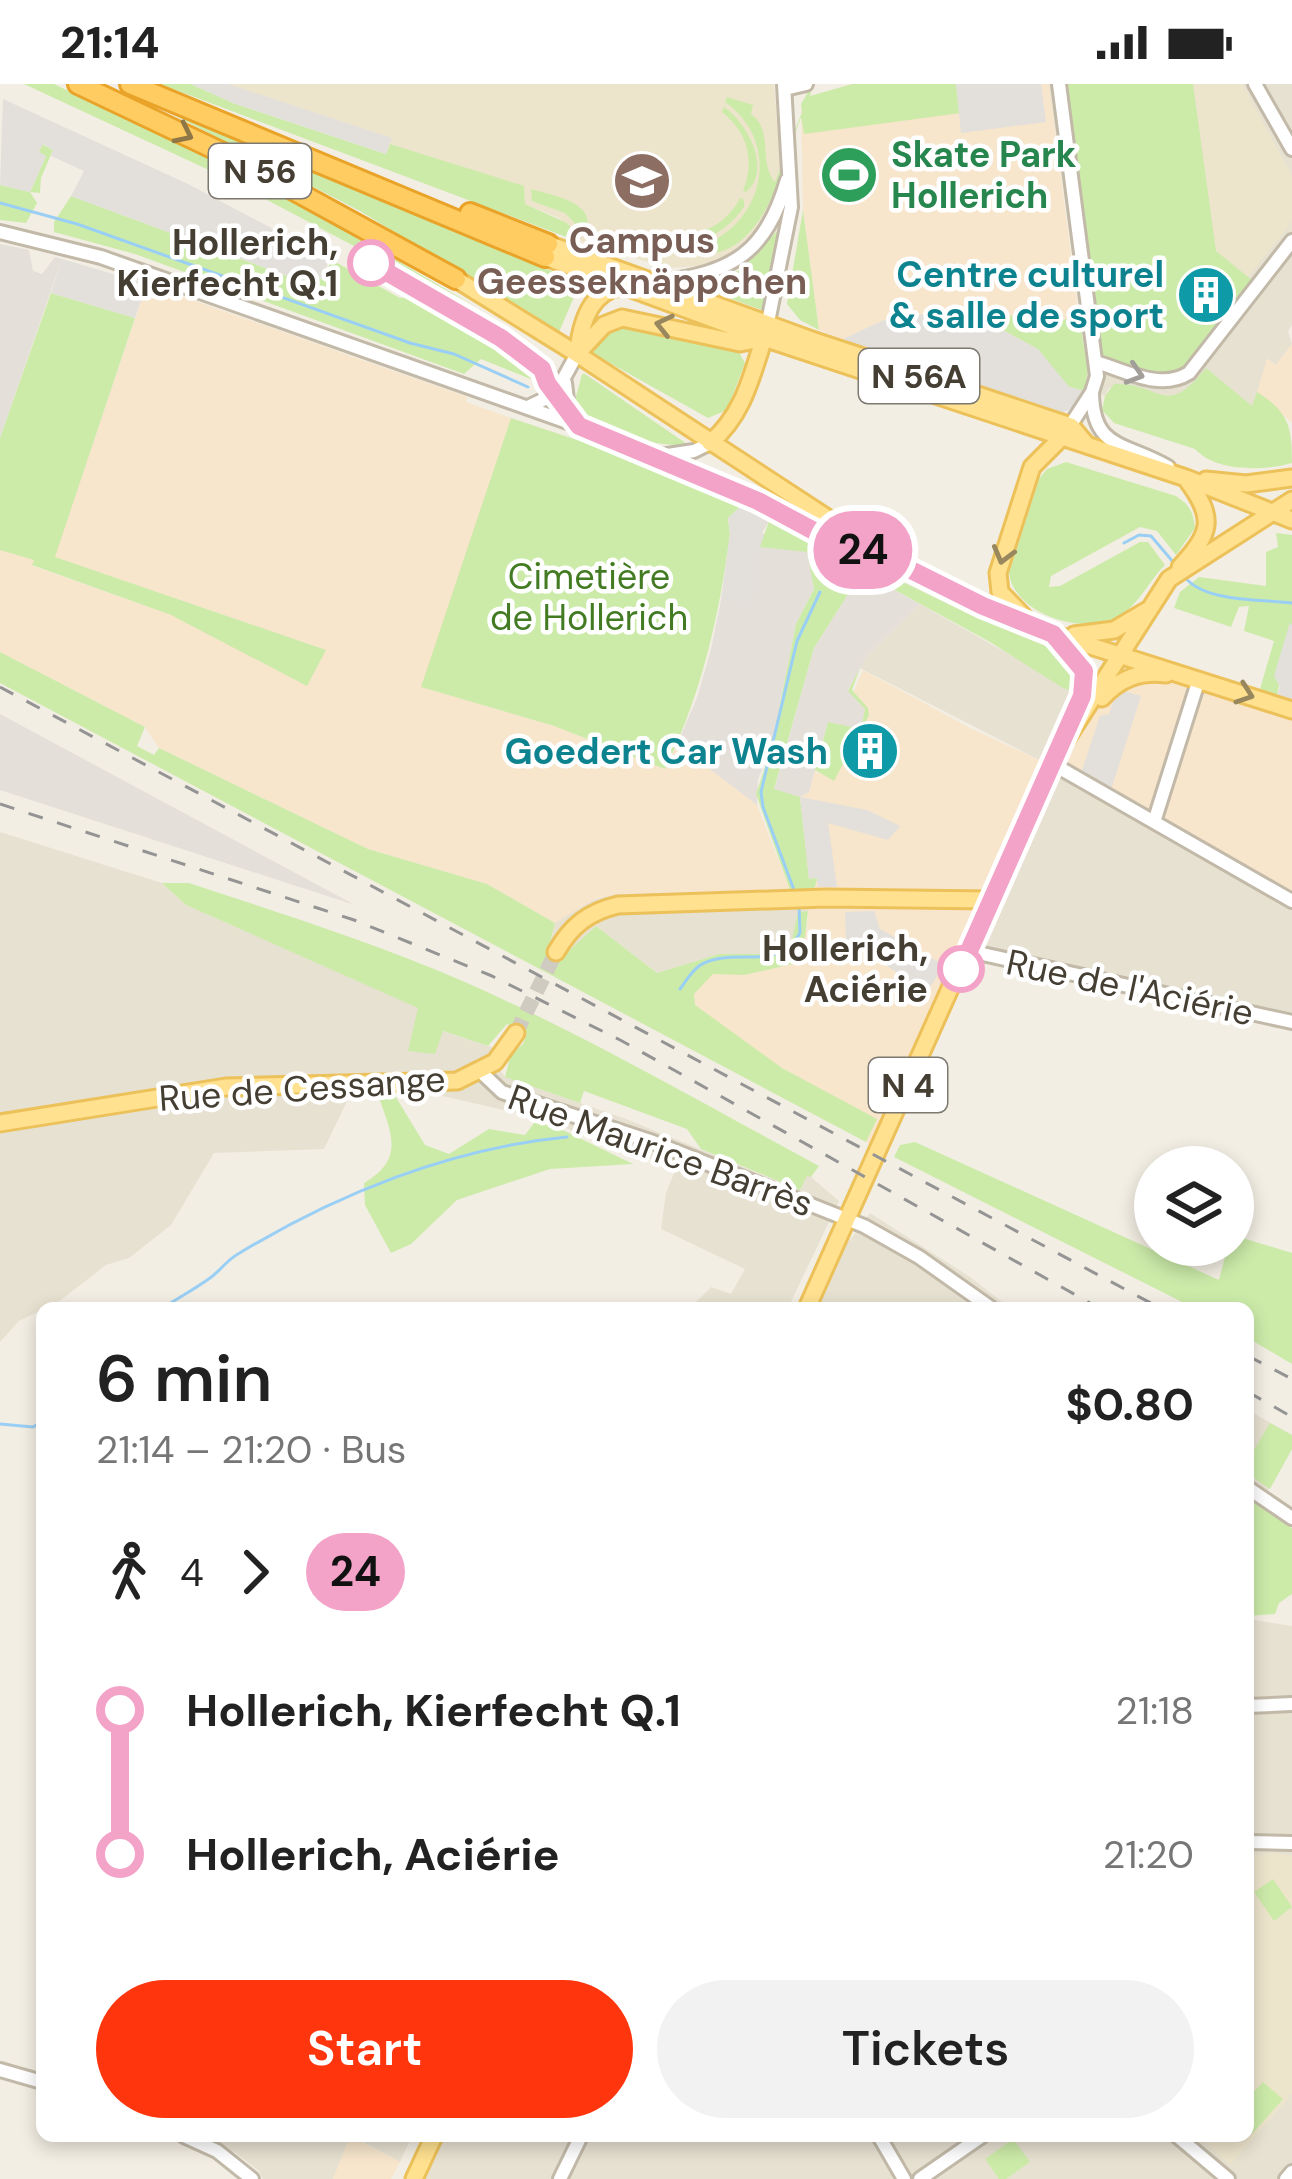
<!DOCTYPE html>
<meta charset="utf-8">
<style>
body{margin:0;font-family:"DM Sans",sans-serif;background:#f2f2f2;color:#222;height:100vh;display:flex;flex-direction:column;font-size:45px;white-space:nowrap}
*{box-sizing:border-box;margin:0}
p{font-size:39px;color:#767676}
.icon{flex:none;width:66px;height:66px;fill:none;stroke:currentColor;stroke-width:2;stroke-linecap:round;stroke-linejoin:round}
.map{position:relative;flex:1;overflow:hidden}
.panel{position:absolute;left:36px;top:1218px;width:1218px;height:840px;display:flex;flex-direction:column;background:#fff;border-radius:18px;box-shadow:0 6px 18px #0003}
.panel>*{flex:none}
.badge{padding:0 24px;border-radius:39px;font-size:42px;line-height:78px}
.controls{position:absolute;left:1134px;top:1062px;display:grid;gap:24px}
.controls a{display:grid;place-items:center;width:120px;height:120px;border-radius:50%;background:#fff;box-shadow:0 6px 18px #0003;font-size:60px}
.map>.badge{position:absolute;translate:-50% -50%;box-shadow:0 0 0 6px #fff}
.legs{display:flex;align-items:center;gap:18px;height:132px;padding:0 60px;font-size:39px}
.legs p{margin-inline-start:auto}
.headline{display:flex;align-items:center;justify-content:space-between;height:204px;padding:0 60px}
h1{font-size:66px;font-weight:600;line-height:90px}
.button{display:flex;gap:24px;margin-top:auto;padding:24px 60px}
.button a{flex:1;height:138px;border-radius:72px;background:#ff350e;color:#fff;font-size:48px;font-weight:600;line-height:138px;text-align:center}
.button a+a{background:#f2f2f2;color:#222}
ul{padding:0 60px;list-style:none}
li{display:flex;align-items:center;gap:42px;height:144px;font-size:45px}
li i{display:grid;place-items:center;width:18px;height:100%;margin:0 15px;background:currentColor}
li i::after{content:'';width:30px;height:30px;margin:-15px;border:9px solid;border-radius:50%;background:#fff}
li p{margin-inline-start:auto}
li:first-child i{background:linear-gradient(#0000 50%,currentColor 0)}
li:last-child i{background:linear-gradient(currentColor 50%,#0000 0)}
.status{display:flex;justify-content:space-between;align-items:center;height:84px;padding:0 60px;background:#fff;direction:ltr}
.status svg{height:33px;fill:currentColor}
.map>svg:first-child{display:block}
</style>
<div class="status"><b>21:14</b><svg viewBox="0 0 49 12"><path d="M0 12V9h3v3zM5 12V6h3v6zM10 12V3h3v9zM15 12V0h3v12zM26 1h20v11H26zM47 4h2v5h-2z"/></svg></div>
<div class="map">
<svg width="1292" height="2095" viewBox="0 0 1292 2095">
<rect width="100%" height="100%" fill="#f3eee3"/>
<!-- residential -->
<path fill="#e7e1d1" d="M1049,0H1292V241L1288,247L1292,260L1276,281L1268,275L1253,323L1187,308L1167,312L1109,304L1105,312L1085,305L1088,287Z
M920,520L1076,608L1058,643L1059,659L1292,817V938L969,867L1049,681L860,584L867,572Z
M0,748L162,799L186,821L419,924L409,966L442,947L497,965L495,978L505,993L626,1035L800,1106L807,1091L811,1093L839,1117L788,1224H690L711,1203L731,1210L745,1185L661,1145L666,1109L676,1084L538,1034L438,1011L377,1008L350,1011L324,1065L214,1069L171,1141L129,1174L106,1181L57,1219L19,1237L0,1258Z
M800,805L808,827L798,828L793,855L767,870H719L657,889L596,842L563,873L549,864L555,839L560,832L596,815L617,810Z
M870,1129L970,1193L1010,1224H817L844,1164Z
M1248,1326L1292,1351V1365L1259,1421L1248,1413Z
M1248,1535L1292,1542V2095H424L443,2052H1248Z
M204,2052H351L333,2095H263L259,2087L236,2069Z
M352,2052H412L400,2078Z"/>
<!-- commercial -->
<path fill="#f7e5cc" d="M852,0H1049L1079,233L1043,239L1036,229L985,236L970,229V224L884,236L843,255L819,246L803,126L801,20Z
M147,200L467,313L466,318L511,334L422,603L554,642L665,685L677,660L757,721L790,806L617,810L595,815L555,839L487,800L368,765L159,664L145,643L0,568V466L35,476L33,482L171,531L326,566L54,473Z
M1292,260V339L1257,308L1267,275L1276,281Z
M863,586L970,644L1050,681L879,1065L866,1058L876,1036L782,984L730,950L695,921L693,910L702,897L713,890H744L805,877L793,867L807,846L808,827L800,805H814L809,795L800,713L809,708L815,686L818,690Z
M1155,589L1292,626V817L1051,679L1110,605Z
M350,2052L400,2078L391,2095H333Z"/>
<!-- industrial -->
<path fill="#e5dfd9" d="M0,160L29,166L33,187L42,190L55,173L62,175L0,354Z
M740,423L769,437L762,449L808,468L814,505L796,540L771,665L758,695L757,721L677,660L697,614L711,565Z
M862,488L920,520L867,572L848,606L865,625L861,646L828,638L809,708L800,713L774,706L814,564Z
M0,630L355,821L0,706Z"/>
<!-- education -->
<path fill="#ede4cc" d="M191,0H774L781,87L773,119L757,145L731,169L700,182L667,184L573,155L577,152L559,134L525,120L524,103Z
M1193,0H1242L1292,92V138L1248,193L1216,167Z
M1274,1769L1292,1772V2010L1230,2081L1198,2052H1248V1771Z"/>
<!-- green -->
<path fill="#cceba9" d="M24,0H54L186,63L341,144L473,221L421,193L418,196L226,94Z
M160,0H191L233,19L386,70L390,60L524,102L525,120L567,139L578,152L569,154Z
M813,0L810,12L852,0H956L961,29L804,50L801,33C784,79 765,173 701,170V162C765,139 782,58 725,18L727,13L753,21L751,30C774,46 758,78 775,98L802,28L801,20Z
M1059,0H1193L1216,167L1258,201L1175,297L1096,278Z
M724,23C747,39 773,85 746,108L743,107C755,76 748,49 722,28Z
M170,29L580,199L559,248L360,127Z
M42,60L53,66L41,94L40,109L30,108L37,119L26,139L0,136V101L30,108L46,72L38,68Z
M531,105C554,112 599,118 585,150L565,129L532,117Z
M71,112L314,202L319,194L327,197L330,175L400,214L406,213L491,263L533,296L481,275L464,290L135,170L54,148V138Z
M740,114L744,116V123C727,147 700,164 672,158V152C701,152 726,141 740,114Z
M803,126L819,246L800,236L787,220Z
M778,146L769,209L762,226L699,203L740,186Z
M51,209L135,234L55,473L326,566L307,602L171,531L32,481L34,476L0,466V354Z
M1036,228L1043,239L1079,233L1088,287L1084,307L1069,303L1037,265L985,236Z
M637,243L739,268L745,279L727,326L708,334L592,269L612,246Z
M1206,284L1252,322L1257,308C1289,328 1292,343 1292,379C1263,387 1216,388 1195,365L1114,339L1102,326L1105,312L1114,300C1162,298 1164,336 1206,284Z
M582,290H585L687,360C659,366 590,343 574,320Z
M511,334L625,372L740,423L728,434L730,450C719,533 702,609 665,685L554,642L421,603Z
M1066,378L1176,412C1190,421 1193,428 1195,444L1176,471L1157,447L1140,443L1051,492L1049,503L1060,502L1140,458H1148L1165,481C1149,497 1139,520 1120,532C1086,553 1014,531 1009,489L1039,395L1047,385Z
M775,436L977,534L1058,567L1071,579L1076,608L1063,604L990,558L862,488L814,564L774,705L800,713L809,794L818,793L814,805L790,806L756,710L771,665L796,540L814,505L807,468L760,463L769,437Z
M1276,449L1292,451V542L1277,611L1260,605L1274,557L1244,547L1249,522L1239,523L1231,543L1174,524L1180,508L1199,493L1266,502V468L1278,463Z
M0,568L145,643L137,662L154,671L159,664L368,765L487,800L555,839L549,863L563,872L596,842L657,889L719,870H767L792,855L798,828L808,827L805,853L793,867L806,877L744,891L713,890L694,910L695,921L782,984L877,1035L866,1058L0,599Z
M860,584L852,606L868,624L869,631L834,697L815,686L828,638L861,645L865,625L848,607Z
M162,799H189C279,829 370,857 458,895C582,949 700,1018 819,1082L811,1093L807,1092L800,1106L701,1065L687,1045L584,1007L580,1019L505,993L511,970L523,960L527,949L507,940L488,962L443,947L435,970L408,967L418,924L186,821Z
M377,1008L394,1010L425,1061L449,1070L489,1045L525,1051L538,1034L633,1080L550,1085L457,1116L411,1160L391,1169L365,1121L364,1099C407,1074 390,1047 377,1008Z
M915,1058L1219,1196L1228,1161H1233V1151L1292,1169V1280L1248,1254V1224H1194L894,1073L900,1061Z
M1270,1339L1292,1351V1365L1270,1405L1248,1390V1376Z
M1248,1413L1292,1444V1510L1279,1519L1275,1530L1248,1532Z
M1273,1795L1292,1823L1274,1837L1254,1808Z
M1263,1998L1283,2015L1252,2050L1248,2046V2014Z
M1013,2055L1030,2078L1006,2095H999L985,2075Z"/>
<!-- parking -->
<path fill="#e3e0dc" d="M191,0H228L392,54L386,70L233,19Z
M956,0H1041L1046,38L961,49Z
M3,15L188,100L330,175L326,183L333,186L328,198L319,194L314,202L71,112L84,87L51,72L53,66L43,60L39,68L46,72L30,108L0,101Z
M62,175L147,200L135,234L51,209Z
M969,223L971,229L1038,265L1069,303L1084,307L1080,317L1069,326L1054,331L871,271L843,255L884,236Z
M740,423L763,434L751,519L721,515L730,450L728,434Z
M1290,538L1292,542V616L1277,611L1280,603L1274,592Z
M1124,607L1141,612L1111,706L1081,689L1100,632L1109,630L1114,614Z
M800,713L867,726L900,742L888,756L828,739L837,803H818L817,794L809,795Z
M874,827L880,845L944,881L927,908L846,855L845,828Z"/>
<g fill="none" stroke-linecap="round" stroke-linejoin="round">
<!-- stream -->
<path stroke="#9acff5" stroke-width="3" d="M0,119L77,140L410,259L454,270L528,303
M1124,459L1139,451L1151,452L1174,479
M1183,491C1203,519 1260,515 1292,519
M794,806L763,723L761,708L797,557L820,508
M680,905C686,897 691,888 699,882C731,861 779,890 800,849L799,821
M163,1224C178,1214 195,1205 210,1194C220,1187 227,1176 238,1170C337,1110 451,1064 567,1053
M0,1340L33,1343L42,1338"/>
<!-- major-tunnel -->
<path stroke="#d0cbc0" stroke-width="15" stroke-dasharray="15 8" stroke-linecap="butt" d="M516,949L556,868"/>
<defs>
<path id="minor" d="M1059,0L1097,292L1092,308L1066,348
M1255,0L1292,65
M785,5L806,0
M0,148L101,173L579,342L870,468
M659,198C732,189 766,169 787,96
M766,248L791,123L784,0
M1096,278C1126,287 1160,307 1189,289L1292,157
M565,299L568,325L579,341
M1092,309C1093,366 1125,358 1168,383
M528,323L555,310L577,270
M661,372L694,367L710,359
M1051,679L1292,817
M1154,738L1199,595
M969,867L1292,938
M481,988L502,1008L653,1058L864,1142L919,1173L991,1224
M1248,1404L1292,1434
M1248,1622L1292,1620
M1248,1758L1292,1759
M0,1986L42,1998
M184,2052L217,2067L252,2095
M879,2052L904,2095
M1177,2052L1228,2095
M560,2095L581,2052
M920,2095L982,2052
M1286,2095L1292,2088"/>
<path id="major" d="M548,160L812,256L1071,342L1087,361
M545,173L764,254L1186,394L1292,436
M456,195L577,270L893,477L983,522L1053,550L1292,626
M578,267C581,239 590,208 620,203
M577,270L604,241L622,234L740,259L761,255
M710,359C743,331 751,294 764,254
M1206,396L1246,400L1292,394
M1180,483C1211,449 1216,435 1187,396
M1023,532L1000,508L998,489L1032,383L1061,354
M1054,551L1084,587L1082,612L1072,633
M1074,551L1114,546L1146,527
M1102,614C1120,594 1140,587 1166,590
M556,868C571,842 588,828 618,821L826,814L990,816
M0,1039L226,1003L457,997L495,978L516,949
M807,1224L1051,679L1169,495L1292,416
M414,2095L434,2052"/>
<path id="highway" d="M78,0L246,80L456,195
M130,0L545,173
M470,129L548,160"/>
</defs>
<!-- minor casing -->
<use href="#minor" stroke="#c2b9a8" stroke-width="18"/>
<!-- major casing -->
<use href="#major" stroke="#ecc159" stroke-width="21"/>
<!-- highway casing -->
<use href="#highway" stroke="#e8a328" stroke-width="24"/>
<!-- minor -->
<use href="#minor" stroke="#fff" stroke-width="12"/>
<!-- major -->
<use href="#major" stroke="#ffe190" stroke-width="15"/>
<!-- highway -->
<use href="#highway" stroke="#ffcc62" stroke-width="18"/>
<!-- rail -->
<path stroke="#949494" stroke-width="3" stroke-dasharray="15 15" stroke-linecap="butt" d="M0,603L1160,1224
M0,720L354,836L492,892L622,957L1099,1224
M1248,1272L1292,1295
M1248,1308L1292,1333"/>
</g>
<!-- one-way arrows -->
<defs><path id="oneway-chevron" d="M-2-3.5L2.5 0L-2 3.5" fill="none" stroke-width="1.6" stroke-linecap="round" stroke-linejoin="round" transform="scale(3)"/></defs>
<use stroke="#8f7746" href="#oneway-chevron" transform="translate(184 50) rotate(26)"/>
<g stroke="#99875d">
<use href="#oneway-chevron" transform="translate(664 241) rotate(-167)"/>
<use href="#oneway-chevron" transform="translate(1003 471) rotate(105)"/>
<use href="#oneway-chevron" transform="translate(1245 610) rotate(19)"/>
</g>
<use stroke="#a29e99" href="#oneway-chevron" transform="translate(1135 290) rotate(17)"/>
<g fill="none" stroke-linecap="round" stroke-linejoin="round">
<defs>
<path id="line-1" d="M371,179L501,254L542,285L547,299L579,342L758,417L814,447L893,477L983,522L1053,550L1084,587L1082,612L961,885"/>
</defs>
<!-- line-1 casing -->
<use href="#line-1" stroke="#fff" stroke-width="27"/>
<!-- line-1 -->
<use href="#line-1" stroke="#f4a3c8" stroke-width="18"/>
</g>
<!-- icons -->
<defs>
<symbol id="stadium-disc" viewBox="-11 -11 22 22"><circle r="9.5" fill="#2e9e5b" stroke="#fff"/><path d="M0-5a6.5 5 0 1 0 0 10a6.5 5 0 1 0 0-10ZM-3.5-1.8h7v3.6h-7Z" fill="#fff"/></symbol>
<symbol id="school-disc" viewBox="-11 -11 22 22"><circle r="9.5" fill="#8d6e63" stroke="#fff"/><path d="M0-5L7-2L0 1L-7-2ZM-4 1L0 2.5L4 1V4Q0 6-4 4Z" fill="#fff"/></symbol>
<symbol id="building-disc" viewBox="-11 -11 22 22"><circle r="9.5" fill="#0f9aa8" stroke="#fff"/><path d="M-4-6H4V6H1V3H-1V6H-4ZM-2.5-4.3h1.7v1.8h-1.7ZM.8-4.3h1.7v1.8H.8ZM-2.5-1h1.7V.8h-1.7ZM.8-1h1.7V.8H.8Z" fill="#fff"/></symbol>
</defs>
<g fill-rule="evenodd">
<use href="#stadium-disc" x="816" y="58" width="66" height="66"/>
<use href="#school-disc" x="609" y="64" width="66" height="66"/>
<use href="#building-disc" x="1173" y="178" width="66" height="66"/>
<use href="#building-disc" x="837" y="634" width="66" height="66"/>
</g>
<!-- markers -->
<g fill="#fff" stroke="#f4a3c8" stroke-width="6">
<circle cx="371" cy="179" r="21"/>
<circle cx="961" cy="885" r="21"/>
</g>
<g text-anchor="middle" stroke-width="9" stroke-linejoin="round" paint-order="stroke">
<!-- shield labels -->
<g fill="#fff" stroke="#7d7870" stroke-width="3">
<rect x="209" y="60" width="102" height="54" rx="9"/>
<rect x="859" y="265" width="120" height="54" rx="9"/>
<rect x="869" y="974" width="78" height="54" rx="9"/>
</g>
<g font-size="33" font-weight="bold" fill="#453e33">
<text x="260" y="99">N 56</text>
<text x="919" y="304">N 56A</text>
<text x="908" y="1013">N 4</text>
</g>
<!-- leisure labels -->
<g font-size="36" font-weight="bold" fill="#27864d" stroke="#fff" text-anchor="start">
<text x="891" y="83">Skate Park<tspan x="891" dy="41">Hollerich</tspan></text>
</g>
<!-- education labels -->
<g font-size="36" font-weight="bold" fill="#785e54" stroke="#fff">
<text x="642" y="169">Campus<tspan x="642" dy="41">Geesseknäppchen</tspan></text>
</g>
<!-- stop labels -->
<g font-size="36" font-weight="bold" fill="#453e33" stroke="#fff" text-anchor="end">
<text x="338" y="171">Hollerich,<tspan x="338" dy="41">Kierfecht Q.1</tspan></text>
<text x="928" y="877">Hollerich,<tspan x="928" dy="41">Aciérie</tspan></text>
</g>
<!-- culture labels -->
<g font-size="36" font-weight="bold" fill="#0d838f" stroke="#fff" text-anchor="end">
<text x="1164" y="203">Centre culturel<tspan x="1164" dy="41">&amp; salle de sport</tspan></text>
<text x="828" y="680">Goedert Car Wash</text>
</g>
<!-- park labels -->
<g font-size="36" fill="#437b23" stroke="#fff">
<text x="589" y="505">Cimetière<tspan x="589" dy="41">de Hollerich</tspan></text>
</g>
<!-- street labels -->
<g font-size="36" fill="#453e33" stroke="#fff">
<text transform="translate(1130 903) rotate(12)" y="13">Rue de l'Aciérie</text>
<text transform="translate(302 1004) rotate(-4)" y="13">Rue de Cessange</text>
<text transform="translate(661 1066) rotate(20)" y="13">Rue Maurice Barrès</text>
</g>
</g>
</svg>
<div class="controls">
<a><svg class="icon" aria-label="layers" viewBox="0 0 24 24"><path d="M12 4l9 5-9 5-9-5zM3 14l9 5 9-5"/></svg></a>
</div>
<b class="badge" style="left:863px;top:466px;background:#f4a3c8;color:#111">24</b>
<section class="panel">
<div class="headline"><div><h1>6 min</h1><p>21:14 – 21:20 · Bus</p></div><b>$0.80</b></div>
<div class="legs"><svg class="icon" aria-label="walk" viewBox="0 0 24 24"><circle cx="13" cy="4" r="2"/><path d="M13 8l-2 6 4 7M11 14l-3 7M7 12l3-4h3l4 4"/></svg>4<svg class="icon" aria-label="forward" viewBox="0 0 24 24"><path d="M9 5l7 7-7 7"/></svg><b class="badge" style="background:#f4a3c8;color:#111">24</b></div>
<ul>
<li><i style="color:#f4a3c8"></i><b>Hollerich, Kierfecht Q.1</b><p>21:18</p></li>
<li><i style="color:#f4a3c8"></i><b>Hollerich, Aciérie</b><p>21:20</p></li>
</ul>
<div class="button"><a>Start</a><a>Tickets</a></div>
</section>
</div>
